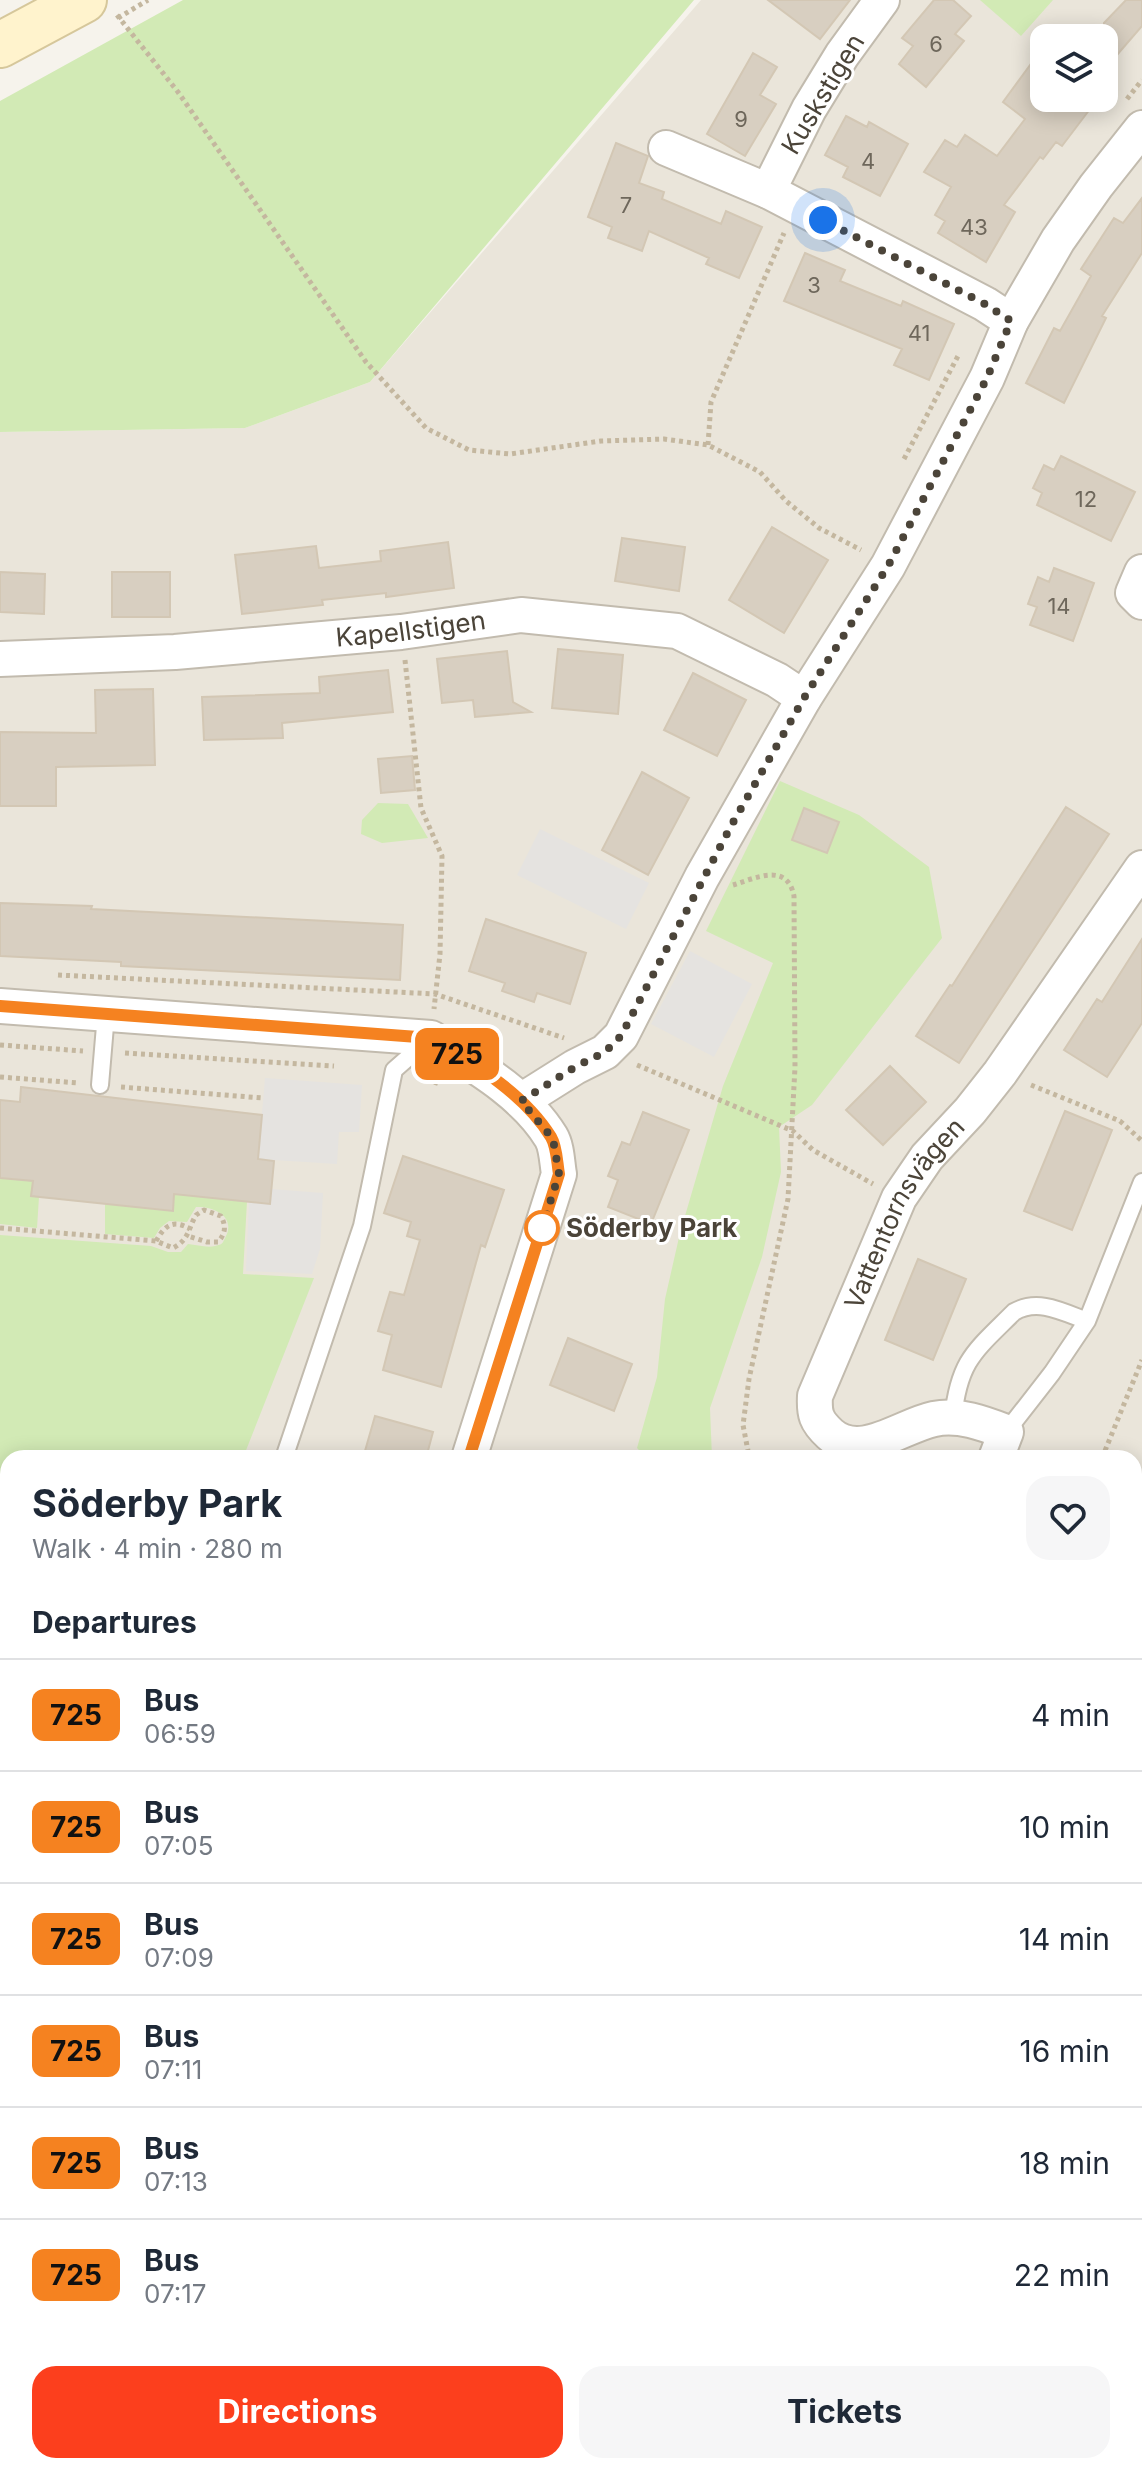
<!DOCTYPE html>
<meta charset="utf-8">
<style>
body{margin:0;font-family:Inter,sans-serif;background:#f6f6f7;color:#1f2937;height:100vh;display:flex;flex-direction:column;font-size:30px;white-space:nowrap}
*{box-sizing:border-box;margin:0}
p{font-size:26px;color:#747a83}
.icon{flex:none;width:44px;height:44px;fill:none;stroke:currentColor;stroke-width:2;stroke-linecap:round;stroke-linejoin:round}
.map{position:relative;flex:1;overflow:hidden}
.drawer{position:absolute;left:0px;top:1450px;width:1142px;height:1024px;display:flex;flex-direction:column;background:#fff;border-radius:24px 24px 0 0;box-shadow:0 4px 20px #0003}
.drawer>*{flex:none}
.badge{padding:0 16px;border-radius:12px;font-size:28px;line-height:52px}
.tools{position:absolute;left:1030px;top:24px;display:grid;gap:16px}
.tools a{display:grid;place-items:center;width:88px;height:88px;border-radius:16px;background:#fff;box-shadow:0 4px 20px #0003;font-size:40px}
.you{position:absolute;width:40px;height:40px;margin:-20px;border:6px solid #fff;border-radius:50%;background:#1a73e8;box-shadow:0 0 0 12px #1a73e833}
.map>.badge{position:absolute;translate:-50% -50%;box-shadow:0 0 0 4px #fff}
h2{padding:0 32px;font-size:30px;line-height:72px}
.round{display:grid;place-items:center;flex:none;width:84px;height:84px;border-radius:24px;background:#f6f6f7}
.overview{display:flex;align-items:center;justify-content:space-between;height:136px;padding:0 32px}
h1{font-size:38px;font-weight:700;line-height:60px}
.action{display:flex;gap:16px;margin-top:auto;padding:16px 32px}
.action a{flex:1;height:92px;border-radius:24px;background:#fc3f1d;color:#fff;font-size:32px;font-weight:700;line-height:92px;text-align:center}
.action a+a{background:#f6f6f7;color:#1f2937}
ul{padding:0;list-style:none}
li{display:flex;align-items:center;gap:24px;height:112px;padding:0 32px;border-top:2px solid #e0e1e3}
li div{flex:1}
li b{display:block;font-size:30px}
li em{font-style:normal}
li .badge{min-width:88px;font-weight:700;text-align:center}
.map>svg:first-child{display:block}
</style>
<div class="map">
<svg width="1142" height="2474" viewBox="0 0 1142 2474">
<rect width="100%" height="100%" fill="#f6f3ec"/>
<!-- residential -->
<path fill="#eae5da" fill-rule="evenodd" d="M701,0H1142V2474H560V2466H1134V1458H8V1923L0,1917V432L245,428L370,382ZM1044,38H1104V98H1044Z"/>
<!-- green -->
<path fill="#d2eab5" d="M183,0H694L370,382L245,428L0,432V101Z
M980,0H1053L1021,36Z
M780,781L859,815L929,867L942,938L812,1105L779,1127L781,1172L762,1257L710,1408L712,1458H647L637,1448L657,1377L665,1299L680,1233L723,1086L773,963L706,931Z
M378,803L408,804L428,838L382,843L361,834L362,820Z
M0,1178L33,1181L31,1196L39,1197L37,1228L0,1224Z
M174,1194L247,1201L243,1274L314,1278L243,1458H8V1500L0,1497V1235L151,1246L168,1252H181L188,1244C197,1245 207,1248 215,1246C223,1244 222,1244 225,1238C237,1217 214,1206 196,1207L187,1222L169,1221L160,1228L154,1238L105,1234V1204L173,1210Z
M0,1917L8,1923V2036L0,2033Z
M0,2099L8,2103V2466H93L101,2474H0Z
M338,2466H560V2474H339Z"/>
<!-- parking -->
<path fill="#e5e3e0" d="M540,829L649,883L626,929L517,875Z
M690,951L752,984L714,1057L651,1024Z
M265,1078L362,1085L359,1132H339L337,1164L258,1159Z
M271,1189L323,1193L320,1249L312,1274L246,1271L249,1202L269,1204Z
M199,2466H237L239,2474H174Z"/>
<!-- building -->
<path fill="#d8cfc1" stroke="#d3c7b4" stroke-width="2" d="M768,0H850L820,39Z
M934,0H953L971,16L955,34L964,41L926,87L899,64L913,46L902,38Z
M1126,0H1142V26L1104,70V23Z
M1044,46V98H1076L1090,109L1062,146L1056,142L1043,159L1040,157L1004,205L1015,212L986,262L938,233L945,221L935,215L951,187L924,172L945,140L957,147L965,135L997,156L1025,119L1003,102Z
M753,53L777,67L760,95L776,104L745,156L707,134Z
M846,116L867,127L869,122L908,144L880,196L843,177L848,167L825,155Z
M616,143L648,156L639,183L664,192L662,199L721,224L726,211L762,227L739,278L706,264L709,258L649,231L642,251L608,238L612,227L588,217Z
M1142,198V253L1102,316L1106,318L1064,403L1026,383L1054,328L1060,331L1091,276L1081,269L1114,218L1123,223Z
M805,253L845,270L840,281L901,306L903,301L954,324L929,380L894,365L902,349L784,301Z
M1061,456L1135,492L1111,541L1037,505L1042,493L1033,488L1044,465L1054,470Z
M772,527L828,560L784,633L729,600Z
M622,538L685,547L679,591L615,581Z
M448,542L454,588L386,597V593L322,600L323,605L242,614L235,555L316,546L319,568L381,561L380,551Z
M1054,568L1094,583L1073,641L1030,625L1037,607L1028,604L1038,577L1049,582Z
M0,572L45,574L44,614L0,612Z
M112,572H170V617H112Z
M558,649L623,655L618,714L552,708Z
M507,651L513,702L531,712L475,717L473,700L442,703L437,659Z
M388,670L393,712L282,723L283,738L204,740L202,697L320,693L319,677Z
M693,673L746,700L717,756L664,730Z
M153,689L155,765L56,767V806H0V732L96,733L95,690Z
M412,756L415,790L381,793L378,759Z
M642,772L689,798L648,875L602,850Z
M1066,807L1109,834L959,1063L916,1036L950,985L952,986Z
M804,808L839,822L827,853L792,840Z
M0,903L92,906L91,909L403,925L400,980L121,966V962L0,956Z
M486,919L586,953L570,1004L537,993L534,1002L502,991L505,983L469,971Z
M1142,939V1023L1107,1077L1064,1050L1097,999L1102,1002Z
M890,1066L926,1102L883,1145L846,1110Z
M21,1087L262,1115L258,1159L274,1161L270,1204L174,1194L173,1211L31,1196L33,1181L0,1178V1100L20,1102Z
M1065,1111L1112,1130L1072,1230L1024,1211Z
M643,1112L689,1130L651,1224L608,1207L618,1180L608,1176L622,1142L630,1145Z
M403,1156L504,1190L485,1247L481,1245L441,1387L383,1370L392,1335L378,1331L390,1292L404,1295L420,1240L407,1236L411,1222L384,1213Z
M918,1259L966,1279L933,1360L885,1340Z
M568,1338L632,1364L614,1411L550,1385Z
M375,1416L433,1432L426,1458H363Z"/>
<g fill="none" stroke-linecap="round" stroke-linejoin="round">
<defs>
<path id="lane" d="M100,1085L106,1014
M953,1418C959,1360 975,1351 1014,1312C1038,1298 1063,1312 1087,1321
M1006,1432L1052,1373L1087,1321L1142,1182
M284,1458L362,1226L394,1070L427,1041"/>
<g id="street">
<path d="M882,0L842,55L809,109L768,191L985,304L1011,321"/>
<path d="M666,148L768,191"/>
<path d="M1142,572L1133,593L1142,602"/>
<path id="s1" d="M0,659L175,652L401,632L521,615L677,631L777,680L804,698"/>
<path d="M0,1006L431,1038C474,1065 524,1093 551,1137C557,1147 557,1163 559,1174L469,1458"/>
<path d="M521,1101L575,1067L605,1052L621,1036L702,877L804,698L888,566L987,378L1011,321L1058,240L1096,186L1142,128"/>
<path id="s2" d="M996,1458L1006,1432C983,1423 959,1414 934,1419C901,1426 860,1461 830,1434C816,1421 814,1414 815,1396L899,1198L927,1157L970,1111L1000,1073L1142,868"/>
<path d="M0,1497L8,1500"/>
<path d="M0,2045L8,2049"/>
<path d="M1142,2052V2070"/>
<path d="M1134,2259L1142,2202"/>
<path d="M305,2466L306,2474"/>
<path d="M773,2466L774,2474"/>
<path d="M1107,2474L1108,2466"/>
</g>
<path id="secondary" d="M0,45L84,0"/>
</defs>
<!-- lane casing -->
<use href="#lane" stroke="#c2bbae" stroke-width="20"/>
<!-- street casing -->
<use href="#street" stroke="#c2bbae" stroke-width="38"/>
<!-- secondary casing -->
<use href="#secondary" stroke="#d6c79b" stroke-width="48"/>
<!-- path -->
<path stroke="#c4b79f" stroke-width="5" stroke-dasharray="4 4" stroke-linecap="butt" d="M117,15L178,92L366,362L426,428L469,450L510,454L601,441L664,439L708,445L760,472L786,501L819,528L861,550
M118,18L148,0
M1127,99L1142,80
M708,445L711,402L784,233
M904,459L959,354
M405,660L421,808L442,856L440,954L434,1009
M733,885C756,878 787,862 794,896L795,1067L788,1199L749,1379L743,1425L749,1456L752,1458
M58,975L435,994L564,1038
M0,1045L83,1051
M125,1053L334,1066
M637,1065L793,1131L813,1150L873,1184
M0,1077L79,1083
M419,1077L440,1084
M1031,1085L1120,1121L1142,1141
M121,1087L263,1098
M0,1228L156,1241L173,1248C189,1240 188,1229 196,1215L204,1210L221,1216C226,1226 226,1233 218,1242H207L188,1236
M156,1241C165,1225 173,1219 190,1229
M1102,1458L1142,1360
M1134,1501L1142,1502
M0,1698L8,1701
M0,1890L8,1895
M1134,2011L1142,2013
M82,2474L83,2466"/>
<!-- lane -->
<use href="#lane" stroke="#fff" stroke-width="16"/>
<!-- street -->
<use href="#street" stroke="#fff" stroke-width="34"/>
<!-- secondary -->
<use href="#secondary" stroke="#fff3cd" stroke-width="44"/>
</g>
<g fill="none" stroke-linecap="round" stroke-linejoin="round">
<defs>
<path id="line" d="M0,1006L431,1038C474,1064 524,1093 551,1137C557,1147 557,1163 559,1174L469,1458"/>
</defs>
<!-- line casing -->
<use href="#line" stroke="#fff" stroke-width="18"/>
<!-- line -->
<use href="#line" stroke="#f58220" stroke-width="12"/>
<!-- walk -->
<path stroke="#4b4439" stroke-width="8" stroke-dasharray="0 14.4" d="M542,1228L559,1174L553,1139L521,1101L575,1067L605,1052L621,1036L731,826L804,698L888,566L987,378L1011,321L985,304L823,220"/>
</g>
<!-- markers -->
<circle fill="#fff" stroke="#f58220" stroke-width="4" cx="542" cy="1228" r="16"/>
<g text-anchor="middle" stroke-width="6" stroke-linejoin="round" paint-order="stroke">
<!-- number labels -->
<g font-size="22" fill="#6e675b">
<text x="936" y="52">6</text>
<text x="741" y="127">9</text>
<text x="868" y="169">4</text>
<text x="626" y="213">7</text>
<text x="974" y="235">43</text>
<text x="814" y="293">3</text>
<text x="919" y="341">41</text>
<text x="1086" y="507">12</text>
<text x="1059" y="614">14</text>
</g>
<!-- street labels -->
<g font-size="26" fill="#4b4439" stroke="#fff">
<text transform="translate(823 94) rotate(-59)" y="9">Kuskstigen</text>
<text dy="9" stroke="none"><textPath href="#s1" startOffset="412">Kapellstigen</textPath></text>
<text dy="9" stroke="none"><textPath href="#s2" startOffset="460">Vattentornsvägen</textPath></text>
</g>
<!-- stop labels -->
<g font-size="26" font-weight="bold" fill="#4b4439" stroke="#fff" text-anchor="start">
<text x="566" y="1237">Söderby Park</text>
</g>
</g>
</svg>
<div class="tools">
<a><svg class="icon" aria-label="layers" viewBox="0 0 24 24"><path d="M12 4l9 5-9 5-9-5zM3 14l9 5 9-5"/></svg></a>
</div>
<div class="you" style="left:823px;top:220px"></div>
<b class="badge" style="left:457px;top:1054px;background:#f58220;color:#111">725</b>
<section class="drawer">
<div class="overview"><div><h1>Söderby Park</h1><p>Walk · 4 min · 280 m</p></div><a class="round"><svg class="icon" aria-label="heart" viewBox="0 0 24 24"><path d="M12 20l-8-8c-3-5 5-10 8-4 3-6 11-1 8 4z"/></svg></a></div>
<h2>Departures</h2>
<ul>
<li><span class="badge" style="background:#f58220;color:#111">725</span><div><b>Bus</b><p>06:59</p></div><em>4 min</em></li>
<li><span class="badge" style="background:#f58220;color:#111">725</span><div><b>Bus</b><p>07:05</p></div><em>10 min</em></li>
<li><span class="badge" style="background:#f58220;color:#111">725</span><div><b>Bus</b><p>07:09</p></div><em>14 min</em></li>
<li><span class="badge" style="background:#f58220;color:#111">725</span><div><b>Bus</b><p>07:11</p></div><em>16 min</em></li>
<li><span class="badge" style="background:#f58220;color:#111">725</span><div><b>Bus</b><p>07:13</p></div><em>18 min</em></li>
<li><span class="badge" style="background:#f58220;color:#111">725</span><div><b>Bus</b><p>07:17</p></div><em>22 min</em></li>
</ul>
<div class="action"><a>Directions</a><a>Tickets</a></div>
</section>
</div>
